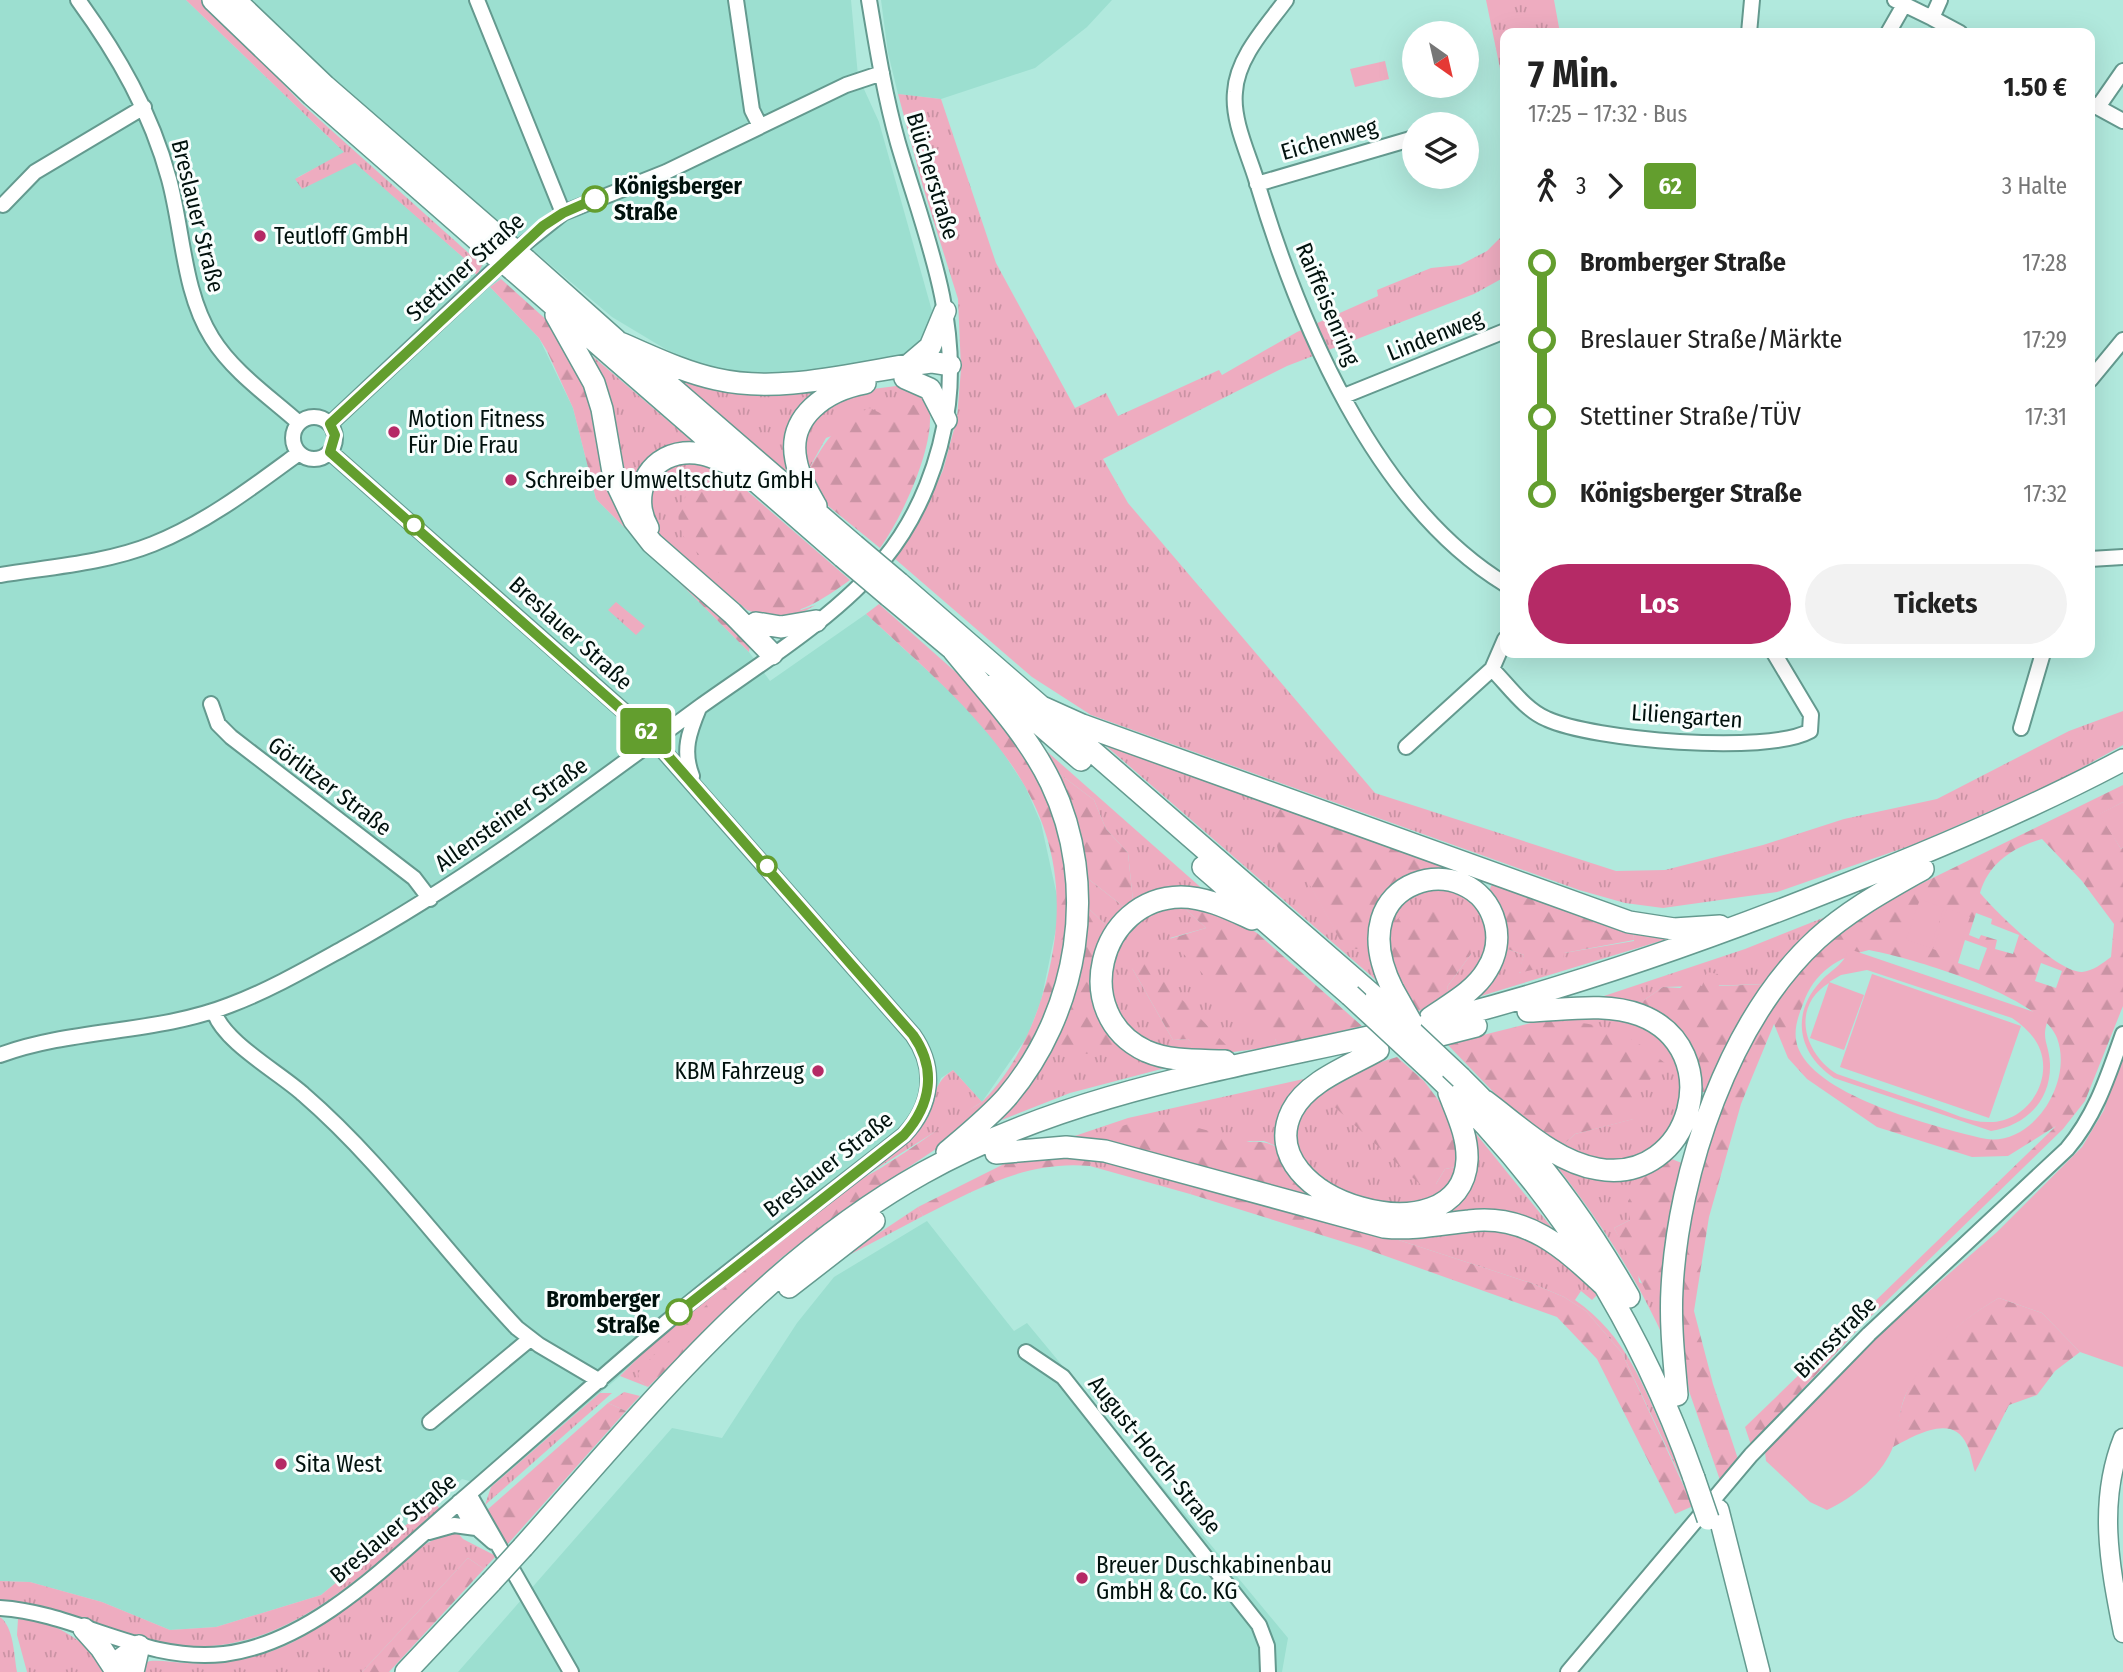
<!DOCTYPE html>
<html lang="de">
<meta charset="utf-8">
<style>
body{margin:0;font-family:"Fira Sans Condensed",sans-serif;background:#f2f2f2;color:#222;height:100vh;display:flex;flex-direction:column;font-size:26px;white-space:nowrap}
*{box-sizing:border-box;margin:0}
p{font-size:23px;color:#767676}
.icon{flex:none;width:38px;height:38px;fill:none;stroke:currentColor;stroke-width:2;stroke-linecap:round;stroke-linejoin:round}
.map{position:relative;flex:1;overflow:hidden}
.drawer{position:absolute;left:1500px;top:28px;width:595px;height:630px;display:flex;flex-direction:column;background:#fff;border-radius:14px;box-shadow:0 7px 28px #0002}
.drawer>*{flex:none}
.badge{padding:0 14px;border-radius:5px;font-size:24px;line-height:46px}
.needle{width:46px;rotate:146deg}
.tools{position:absolute;left:1402px;top:21px;display:grid;gap:14px}
.tools a{display:grid;place-items:center;width:77px;height:77px;border-radius:50%;background:#fff;box-shadow:0 7px 28px #0002;font-size:35px}
.map>.badge{position:absolute;translate:-50% -50%;box-shadow:0 0 0 4px #fff}
.legs{display:flex;align-items:center;gap:10px;height:77px;padding:0 28px;font-size:23px}
.legs p{margin-inline-start:auto}
.overview{display:flex;align-items:center;justify-content:space-between;height:119px;padding:0 28px}
h1{font-size:38px;font-weight:700;line-height:52px}
.action{display:flex;gap:14px;margin-top:auto;padding:14px 28px}
.action a{flex:1;height:80px;border-radius:42px;background:#b52a66;color:#fff;font-size:28px;font-weight:700;line-height:80px;text-align:center}
.action a+a{background:#f2f2f2;color:#222}
ul{padding:0 28px;list-style:none}
li{display:flex;align-items:center;gap:24px;height:77px;font-size:26px}
li i{display:grid;place-items:center;width:10px;height:100%;margin:0 9px;background:currentColor}
li i::after{content:'';width:18px;height:18px;margin:-9px;border:5px solid;border-radius:50%;background:#fff}
li p{margin-inline-start:auto}
li:first-child i{background:linear-gradient(#0000 50%,currentColor 0)}
li:last-child i{background:linear-gradient(currentColor 50%,#0000 0)}
.map>svg:first-child{display:block}
</style>
<div class="map">
<svg width="2123" height="1672" viewBox="0 0 2123 1672">
<defs>
<pattern id="grass-tufts" width="24" height="20" patternUnits="userSpaceOnUse" patternTransform="scale(1.75)"><rect width="24" height="20" fill="#eeacc0"/><path d="M3 7l-1-3M5 7V3M7 7l1-3M15 17l-1-3M17 17v-4M19 17l1-3" fill="none" stroke="#ca93a4"/></pattern>
<pattern id="forest-firs" width="22" height="20" patternUnits="userSpaceOnUse" patternTransform="scale(1.75)"><rect width="22" height="20" fill="#eeacc0"/><path d="M5 1l3.5 6h-7zM16 11l3.5 6h-7z" fill="#ca93a4"/></pattern>
</defs>
<rect width="100%" height="100%" fill="#b1e9dd"/>
<!-- built -->
<path fill="#9cdfd0" d="M0,0H186L345,153L296,178L355,162L466,260L476,276L482,265L501,279L490,287L539,338L573,408L596,499L749,652L770,681L866,614L968,708L989,731L1025,786L1041,823L1057,896V924L1041,1001L1027,1037L982,1102L953,1070L941,1078L925,1122L904,1144L666,1330L620,1376L491,1487L462,1479L321,1595L216,1627L170,1630L102,1602L30,1582L0,1581Z
M249,0H851L858,76L879,122L932,311L923,347L883,362L795,373L741,374L687,362L612,317L310,61Z
M881,0H1112L1087,27L1035,68L941,99L898,94L888,53Z
M927,1221L1014,1331L1027,1323L1288,1638L1282,1672H458L672,1428L722,1438L797,1323L834,1277Z"/>
<!-- grass -->
<path fill="url(#grass-tufts)" fill-rule="evenodd" d="M186,0H204L302,104L482,265L477,276L466,260L355,163L302,189L295,179L344,152Z
M1486,0H1554L1560,33H1505V93Z
M898,94L941,99L996,263L1075,408L1106,393L1118,416L1219,370L1222,375L1297,332L1378,296L1377,290L1431,268L1460,265L1487,251L1505,233L1503,278L1474,294L1287,366L1103,459L1128,503L1375,793L1616,871L1665,870L1763,845L1844,819L1937,799L2069,731L2123,711V745L2056,782L1915,844L1777,892L1663,908L1625,903L1579,890L1091,715L1032,677L894,558L919,522L943,470L957,418L961,369L958,299L923,187Z
M576,342L701,449L669,451L636,512Z
M660,363L823,382L816,397L793,481Z
M912,384L931,404L929,434L930,421L886,416L826,438L806,474L801,459L807,424L849,392Z
M680,458L719,467L731,477L697,487L801,610L816,605L783,623L747,610L657,534L646,489L649,481Z
M616,602L645,626L636,635L608,610Z
M1098,739L1282,806L1307,879L1345,948L1371,949L1384,987Z
M1034,740L1206,892L1145,895L1133,901L1128,853L1106,829L1094,800L1049,766Z
M1082,874L1124,907L1108,927L1085,905Z
M1424,887L1465,893C1503,938 1493,960 1450,995L1447,987L1471,954L1385,929L1397,903Z
M1178,902L1206,928L1170,938L1275,1039L1278,1046L1211,1055L1163,1051L1123,1028L1104,983L1132,920ZM1132,968L1198,1048L1188,1039L1173,1040Z
M1843,910L1769,984L1663,987L1634,1007L1580,1004L1745,949Z
M1633,930L1677,936L1468,1000L1502,947L1524,955L1519,973L1564,953L1634,941Z
M1574,1014L1642,1021L1680,1059L1683,1112L1654,1151L1609,1166L1560,1148L1575,1134L1633,1119L1543,1020Z
M1120,1043L1169,1067L1070,1093L989,1125L1049,1045Z
M953,1070L982,1102L846,1188C871,1168 902,1150 923,1125C940,1103 927,1087 953,1070Z
M1317,1076L1283,1149L1264,1141L1054,1143L1128,1118Z
M1332,1082L1436,1184L1445,1169L1461,1166L1443,1197L1394,1208L1323,1186L1293,1148L1295,1116Z
M1473,1130L1561,1239L1551,1235L1416,1226L1270,1193L1277,1186L1304,1185L1316,1194L1444,1210Z
M1094,1154L1196,1181L1190,1194L1090,1166Z
M1547,1154L1652,1167L1630,1220L1614,1228L1638,1271L1639,1282L1667,1296L1665,1341C1635,1273 1593,1211 1547,1154Z
M918,1207L923,1216L834,1263Z
M1458,1228L1519,1230L1583,1276L1597,1295L1592,1300L1581,1291L1575,1300C1626,1335 1644,1387 1668,1442C1677,1462 1687,1479 1692,1501L1622,1353L1586,1311L1564,1297L1531,1283L1377,1233Z
M758,1255L639,1380L648,1387L620,1376L666,1330Z
M624,1392L640,1396L626,1411L608,1403Z
M600,1393H612L485,1505L491,1487Z
M434,1502L440,1509C352,1583 270,1672 143,1640C94,1627 51,1605 0,1601V1581L30,1582L102,1602L170,1630L216,1627L321,1595Z
M457,1532L463,1539L496,1556L484,1569L468,1558L362,1672H138L142,1664L150,1661C163,1660 174,1663 187,1663C222,1665 261,1658 293,1642C347,1615 401,1543 457,1532Z
M0,1617C14,1627 14,1656 17,1672H0Z
M18,1619C58,1620 87,1644 112,1672H27L17,1635Z"/>
<!-- forest -->
<path fill="url(#forest-firs)" fill-rule="evenodd" d="M501,279L550,323L583,372L608,479L750,644L749,652L596,499L573,408L547,351L539,338L490,287Z
M896,402L915,405L930,421C929,458 901,519 880,548L827,505L806,474C824,445 836,420 870,408L886,416Z
M731,477L850,580C822,600 800,615 765,616L687,543C663,497 693,488 731,477Z
M879,604L968,683L1007,726L1050,796L1071,885L1060,987L1019,1072L954,1137L847,1208L781,1258L648,1387L639,1380L638,1373L650,1359C713,1300 773,1236 845,1188C859,1179 874,1173 887,1164C911,1149 934,1132 957,1116C965,1111 977,1107 984,1100C1016,1067 1036,1022 1047,979C1091,806 979,718 866,614Z
M1049,766L1094,800L1106,829L1128,853L1133,901L1124,907L1082,874Z
M2123,785V802L2100,814L2121,849L2123,847V1006L2085,1101L2063,1129L1861,1326L1751,1445L1745,1427L2056,1126L2008,1156L1972,1157L1877,1127L1807,1079L1788,1058L1774,1024L1741,1104L1709,1217L1694,1311L1713,1384L1738,1459L1721,1483L1689,1391L1678,1310L1690,1211L1705,1151L1741,1049L1806,959L1861,913ZM2042,839L2082,881L2114,924L2111,957C2103,963 2093,971 2082,972C2058,973 1996,912 1980,893C1989,863 2012,848 2042,839ZM1976,913L1992,919L1991,924L2019,935L2013,954L1995,949L1997,940L1981,935L1979,939L1969,935ZM1965,940L1987,948L1979,970L1958,963ZM1869,950C1912,958 2041,996 2057,1038C2074,1083 2031,1150 1981,1138C1933,1126 1820,1097 1799,1050C1792,1034 1797,1019 1803,1004C1814,972 1838,957 1869,950ZM2041,963L2062,971L2056,988L2035,981Z
M1282,806L1459,868L1456,877L1411,879L1371,949H1345L1307,880L1285,882L1272,823Z
M1493,882L1633,930L1634,940L1564,953L1563,963L1518,973L1524,955L1502,947L1487,895Z
M1178,902L1224,914L1257,933L1362,1026L1278,1046L1275,1039L1267,1040L1169,939L1206,928Z
M1442,902L1464,920L1471,954L1447,987L1450,995L1417,1012L1395,974L1385,929L1405,913Z
M1085,905L1108,927C1078,974 1099,998 1120,1043C1091,1056 1079,1058 1049,1045Z
M1141,957L1227,1046L1197,1048L1188,1039L1173,1040L1132,968Z
M1707,972L1718,974L1719,986L1769,984L1711,1094L1698,1091L1696,1074L1634,1007L1663,987L1680,988L1690,981L1702,986Z
M1543,1020C1600,1023 1619,1026 1665,1063L1631,1101L1634,1119L1575,1134L1560,1148L1505,1104L1447,1044Z
M1397,1057L1424,1081L1448,1113L1461,1166L1445,1169L1436,1184L1423,1187L1328,1101L1332,1082L1361,1068Z
M1154,1116L1250,1142C1282,1139 1290,1161 1304,1185L1298,1193L1277,1186L1270,1193L1071,1142Z
M1094,1154L1090,1166C1027,1160 977,1189 923,1216L918,1207L1006,1163L1033,1155Z
M1667,1157L1689,1166L1667,1296L1650,1299L1614,1228L1630,1220L1628,1201L1652,1167Z
M1196,1181L1377,1233L1531,1283L1564,1297L1586,1311L1622,1353L1693,1506L1675,1514L1597,1359L1557,1317L1363,1248L1190,1194Z
M1999,1298L2042,1313L2080,1352L2055,1371L2037,1395L2009,1405L1975,1472C1972,1463 1971,1453 1967,1445C1953,1412 1914,1436 1893,1447C1897,1430 1899,1410 1906,1394C1923,1352 1961,1319 1999,1298Z
M608,1403L626,1411L506,1546L487,1510Z
M468,1558L484,1569L389,1672H362Z"/>
<!-- green -->
<path fill="#eeacc0" fill-rule="evenodd" d="M1385,61L1389,79L1355,87L1350,69Z
M2123,802V847L2121,849L2099,814Z
M1920,899L1944,908L1930,948L1906,940Z
M1947,908L1970,917L1956,957L1933,949Z
M1849,949L2049,1017C2040,1040 2049,1042 2050,1064C2051,1101 2026,1125 1991,1131L1834,1078C1798,1054 1790,1014 1821,981C1834,967 1842,967 1849,949ZM1867,970L2012,1018C2031,1031 2045,1047 2043,1071C2041,1098 2018,1122 1990,1122C1971,1123 1952,1113 1934,1107C1901,1096 1869,1085 1837,1074C1803,1053 1791,1006 1829,983L1810,1038L1844,1050L1864,995L1829,982L1841,975Z
M1872,974L2021,1026L1989,1118L1840,1067Z
M2123,1048V1367L2080,1352L2042,1313L1999,1298C1960,1320 1927,1351 1907,1392C1899,1407 1899,1427 1894,1444C1884,1474 1854,1497 1827,1510L1810,1502L1766,1461L1765,1452L1875,1338L1997,1232L2082,1147L2104,1110Z"/>
<g fill="none" stroke-linecap="round" stroke-linejoin="round">
<defs>
<path id="minor" d="M78,0C118,55 151,112 169,179C183,230 183,292 212,338C233,372 270,397 299,423
M477,0L563,213
M736,0L752,110L760,126
M1286,0C1267,26 1237,57 1235,92C1232,120 1248,153 1256,179C1298,321 1374,504 1505,584
M1895,0L1932,18
M1940,0L1932,18L1960,33
M1749,33L1752,0
M1888,33L1904,5
M2090,103L2123,121
M2098,107L2123,71
M1257,184L1414,138
M3,205L35,172L144,107
M2090,380L2123,340
M1344,396L1505,331
M293 438a21 21 0 1 1 42 0a21 21 0 1 1-42 0Z
M330,424L509,256L563,213L666,172L846,85L882,73
M2090,559L2123,557
M0,575C50,567 106,563 153,544C206,523 254,486 299,453
M1492,669C1508,685 1525,710 1547,719C1592,740 1767,755 1810,731L1811,715L1774,653
M211,704L218,724L231,737L414,878L430,899
M2021,728L2043,653
M1406,747L1492,669L1505,639
M692,776C682,751 689,732 699,708
M214,1011C222,1041 280,1073 303,1094C383,1163 445,1252 517,1328L539,1345L600,1381
M0,1055C74,1028 156,1034 230,1005C270,990 308,968 346,947C471,878 585,791 701,706C760,664 839,615 884,559C920,515 941,459 948,404C959,312 923,229 898,143C885,97 877,48 869,0
M1026,1352L1063,1377L1259,1625L1267,1646L1268,1672
M430,1422L530,1339
M469,1494L571,1672
M459,1502L470,1522L493,1542
M429,1532L454,1525L476,1528
M0,1608C78,1613 143,1663 224,1654C313,1643 390,1562 456,1505C525,1446 593,1384 663,1325C741,1259 824,1199 904,1135C932,1106 937,1069 913,1035L645,730L330,452
M1568,1672L1751,1455L1869,1334L2067,1149C2096,1115 2108,1076 2123,1034"/>
<path id="major" d="M2123,1438C2097,1503 2110,1566 2123,1633"/>
<path id="highway" d="M213,0L312,95L496,256
M235,0L325,86L507,244
M526,260L616,340
M513,270L843,557
M556,315L594,383L602,409L614,478L634,520L652,543L732,613L772,654
M620,343C651,356 683,372 716,379C785,395 862,370 931,362L950,365
M641,361L854,545
M910,364L930,347L945,311
M905,378L930,389L946,420
M816,506C808,492 799,477 796,460C787,416 827,390 865,383
M648,528C630,497 646,457 684,453C700,451 714,458 728,463
M899,583L1376,998
M889,596L962,657
M756,623L781,627L816,621
M994,685L1081,760
M1042,707L1082,725L1629,922L1674,929L1720,926
M1203,867L1350,995
M1393,990C1335,874 1475,845 1495,923C1499,939 1496,956 1487,970C1475,991 1450,1004 1430,1018
M1405,1044L1476,1026
M1378,1050C1350,1066 1307,1081 1292,1111C1247,1201 1462,1263 1467,1160C1468,1136 1457,1114 1449,1093
M1225,1061C1199,1060 1171,1062 1146,1051C1069,1015 1098,898 1181,897C1206,897 1230,909 1252,919
M1433,1072C1553,1185 1639,1322 1694,1478
M1461,1078C1527,1142 1584,1217 1629,1297
M1485,1101C1519,1126 1555,1162 1598,1169C1692,1185 1729,1049 1640,1015C1606,1002 1564,1010 1528,1011
M947,1152C967,1135 988,1118 1006,1098C1079,1013 1100,885 1051,783C1027,733 987,692 953,650
M996,1153L1066,1147L1105,1151L1384,1227C1413,1230 1441,1224 1469,1221C1529,1213 1567,1251 1608,1289
M789,1287L874,1221
M1677,1395C1674,1359 1670,1324 1672,1289C1678,1171 1729,1020 1817,939C1849,910 1886,890 1923,869
M1718,1510L1759,1672
M523,1547C644,1411 762,1263 923,1173C1088,1081 1277,1063 1457,1016C1587,982 1714,937 1839,887C1936,849 2031,809 2123,760
M84,1629L101,1648L116,1671
M116,1672L121,1659L139,1646
M133,1672L139,1646
M406,1672L491,1582"/>
</defs>
<!-- minor casing -->
<use href="#minor" stroke="#649a8f" stroke-width="18"/>
<!-- major casing -->
<use href="#major" stroke="#649a8f" stroke-width="21"/>
<!-- highway casing -->
<use href="#highway" stroke="#649a8f" stroke-width="24"/>
<!-- minor -->
<use href="#minor" stroke="#fff" stroke-width="14"/>
<!-- major -->
<use href="#major" stroke="#fff" stroke-width="18"/>
<!-- highway -->
<use href="#highway" stroke="#fff" stroke-width="21"/>
<defs>
<path id="highway-bridge" d="M507,244L526,260
M496,256L513,270
M854,545L899,583
M843,557L889,596
M1393,990L1411,1022
M1350,995L1433,1072
M1376,998L1461,1078
M1694,1478L1708,1519
M491,1582L523,1547"/>
</defs>
<!-- highway-bridge casing -->
<use href="#highway-bridge" stroke="#649a8f" stroke-width="24" stroke-linecap="butt"/>
<!-- highway-bridge -->
<use href="#highway-bridge" stroke="#fff" stroke-width="21"/>
</g>
<g fill="none" stroke-linecap="round" stroke-linejoin="round">
<defs>
<path id="line-1" d="M595,199L563,213L543,226L330,424L335,435L330,452L649,734L913,1035C937,1069 931,1105 904,1135L679,1312"/>
</defs>
<!-- line-1 casing -->
<use href="#line-1" stroke="#fff" stroke-width="16"/>
<!-- line-1 -->
<use href="#line-1" stroke="#639e2e" stroke-width="10"/>
</g>
<!-- markers -->
<g fill="#fff" stroke="#639e2e" stroke-width="3.5">
<circle cx="595" cy="199" r="12"/>
<circle cx="414" cy="525" r="9"/>
<circle cx="767" cy="866" r="9"/>
<circle cx="679" cy="1312" r="12"/>
</g>
<g fill="#b52a66" stroke="#f9fefd" stroke-width="2.5">
<circle cx="260" cy="236" r="7"/>
<circle cx="394" cy="432" r="7"/>
<circle cx="511" cy="480" r="7"/>
<circle cx="818" cy="1071" r="7"/>
<circle cx="281" cy="1464" r="7"/>
<circle cx="1082" cy="1578" r="7"/>
</g>
<g text-anchor="middle" stroke-width="6" stroke-linejoin="round" paint-order="stroke">
<!-- street labels -->
<g font-size="23" fill="#00110d" stroke="#f9fefd">
<text transform="translate(1329 139) rotate(-16)" y="8">Eichenweg</text>
<text transform="translate(933 176) rotate(73)" y="8">Blücherstraße</text>
<text transform="translate(198 216) rotate(76)" y="8">Breslauer Straße</text>
<text transform="translate(465 267) rotate(-42)" y="8">Stettiner Straße</text>
<text transform="translate(1328 304) rotate(67)" y="8">Raiffeisenring</text>
<text transform="translate(1435 335) rotate(-22)" y="8">Lindenweg</text>
<text transform="translate(571 633) rotate(42)" y="8">Breslauer Straße</text>
<text transform="translate(1687 716) rotate(4)" y="8">Liliengarten</text>
<text transform="translate(330 786) rotate(37)" y="8">Görlitzer Straße</text>
<text transform="translate(511 814) rotate(-35)" y="8">Allensteiner Straße</text>
<text transform="translate(828 1164) rotate(-38)" y="8">Breslauer Straße</text>
<text transform="translate(1835 1337) rotate(-45)" y="8">Bimsstraße</text>
<text transform="translate(1155 1455) rotate(51)" y="8">August-Horch-Straße</text>
<text transform="translate(393 1528) rotate(-40)" y="8">Breslauer Straße</text>
</g>
<!-- stop labels -->
<g font-size="23" font-weight="bold" fill="#00110d" stroke="#f9fefd" text-anchor="start">
<text x="614" y="194">Königsberger<tspan x="614" dy="26">Straße</tspan></text>
<text x="660" y="1307" text-anchor="end">Bromberger<tspan x="660" dy="26">Straße</tspan></text>
</g>
<!-- poi labels -->
<g font-size="23" fill="#00110d" stroke="#f9fefd" text-anchor="start">
<text x="274" y="244">Teutloff GmbH</text>
<text x="408" y="427">Motion Fitness<tspan x="408" dy="26">Für Die Frau</tspan></text>
<text x="525" y="488">Schreiber Umweltschutz GmbH</text>
<text x="804" y="1079" text-anchor="end">KBM Fahrzeug</text>
<text x="295" y="1472">Sita West</text>
<text x="1096" y="1573">Breuer Duschkabinenbau<tspan x="1096" dy="26">GmbH &amp; Co. KG</tspan></text>
</g>
</g>
</svg>
<div class="tools">
<a><svg class="needle" viewBox="-14 -14 28 28"><path d="M0-13l5 13h-10z" fill="#e53935"/><path d="M0 13l5-13h-10z" fill="#767676"/></svg></a>
<a><svg class="icon" aria-label="layers" viewBox="0 0 24 24"><path d="M12 4l9 5-9 5-9-5zM3 14l9 5 9-5"/></svg></a>
</div>
<b class="badge" style="left:646px;top:731px;background:#639e2e;color:#fff">62</b>
<section class="drawer">
<div class="overview"><div><h1>7 Min.</h1><p>17:25 – 17:32 · Bus</p></div><b>1.50 €</b></div>
<div class="legs"><svg class="icon" aria-label="walk" viewBox="0 0 24 24"><circle cx="13" cy="4" r="2"/><path d="M13 8l-2 6 4 7M11 14l-3 7M7 12l3-4h3l4 4"/></svg>3<svg class="icon" aria-label="forward" viewBox="0 0 24 24"><path d="M9 5l7 7-7 7"/></svg><b class="badge" style="background:#639e2e;color:#fff">62</b><p>3 Halte</p></div>
<ul>
<li><i style="color:#639e2e"></i><b>Bromberger Straße</b><p>17:28</p></li>
<li><i style="color:#639e2e"></i><span>Breslauer Straße/Märkte</span><p>17:29</p></li>
<li><i style="color:#639e2e"></i><span>Stettiner Straße/TÜV</span><p>17:31</p></li>
<li><i style="color:#639e2e"></i><b>Königsberger Straße</b><p>17:32</p></li>
</ul>
<div class="action"><a>Los</a><a>Tickets</a></div>
</section>
</div>
